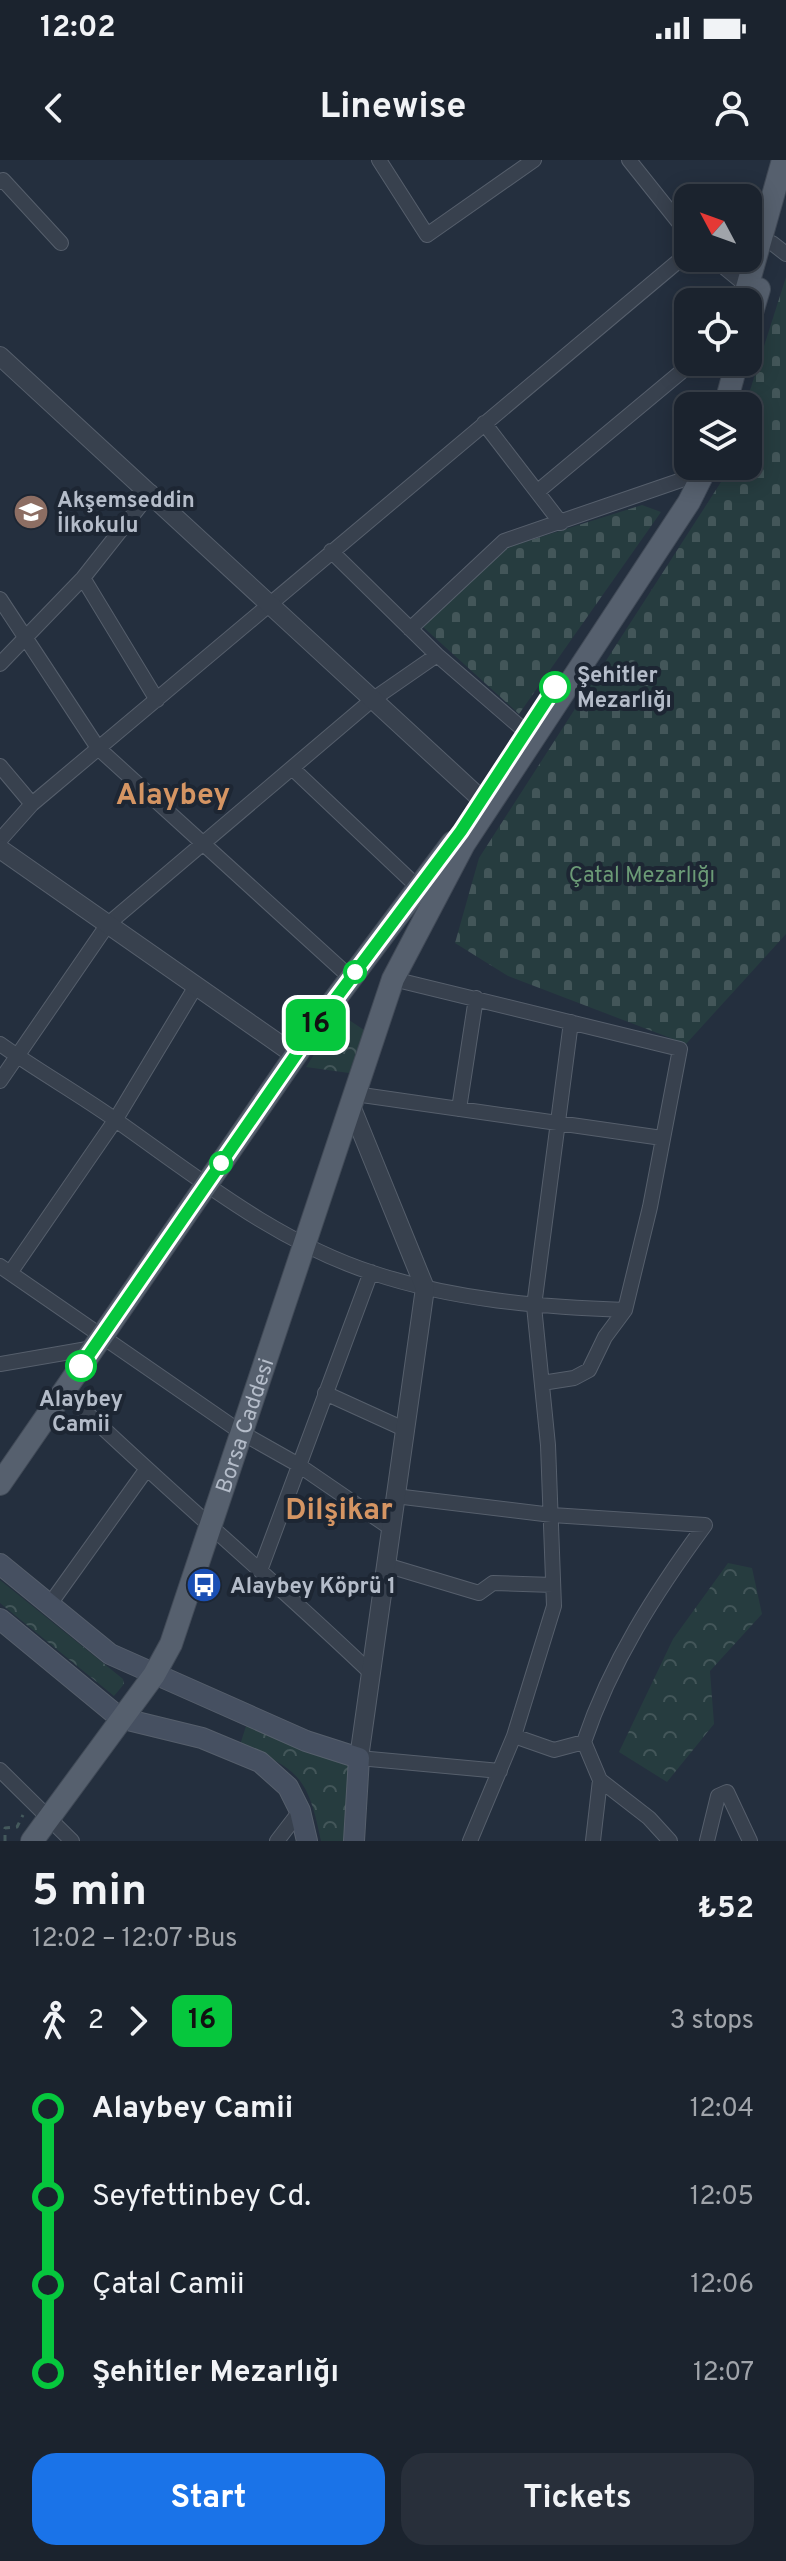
<!DOCTYPE html>
<meta charset="utf-8">
<style>
body{margin:0;font-family:Overpass,sans-serif;background:#282f3a;color:#f1f3f6;height:100vh;display:flex;flex-direction:column;font-size:30px;white-space:nowrap}
*{box-sizing:border-box;margin:0}
p{font-size:26px;color:#a0a4aa}
.icon{flex:none;width:44px;height:44px;fill:none;stroke:currentColor;stroke-width:2;stroke-linecap:round;stroke-linejoin:round}
.map{position:relative;height:1681px;overflow:hidden}
.drawer{display:flex;flex-direction:column;background:#1b232e;flex:1}
.drawer>*{flex:none}
.badge{padding:0 16px;border-radius:12px;font-size:28px;line-height:52px}
.needle{width:52px;rotate:311deg}
.buttons{position:absolute;left:674px;top:24px;display:grid;gap:16px}
.buttons a{display:grid;place-items:center;width:88px;height:88px;border-radius:16px;background:#1b232e;box-shadow:0 4px 20px #0003,0 0 0 2px #39404a;font-size:40px}
.map>.badge{position:absolute;translate:-50% -50%;box-shadow:0 0 0 4px #fff}
.legs{display:flex;align-items:center;gap:12px;height:88px;padding:0 32px;font-size:26px}
.legs p{margin-inline-start:auto}
.summary{display:flex;align-items:center;justify-content:space-between;height:136px;padding:0 32px}
h1{font-size:44px;font-weight:700;line-height:60px}
.button{display:flex;gap:16px;margin-top:auto;padding:16px 32px}
.button a{flex:1;height:92px;border-radius:24px;background:#1a73e8;color:#fff;font-size:32px;font-weight:700;line-height:92px;text-align:center}
.button a+a{background:#282f3a;color:#f1f3f6}
ul{padding:0 32px;list-style:none}
li{display:flex;align-items:center;gap:28px;height:88px;font-size:30px}
li i{display:grid;place-items:center;width:12px;height:100%;margin:0 10px;background:currentColor}
li i::after{content:'';width:20px;height:20px;margin:-10px;border:6px solid;border-radius:50%;background:#1b232e}
li p{margin-inline-start:auto}
li:first-child i{background:linear-gradient(#0000 50%,currentColor 0)}
li:last-child i{background:linear-gradient(currentColor 50%,#0000 0)}
.status{display:flex;justify-content:space-between;align-items:center;height:56px;padding:0 40px;background:#1b232e;direction:ltr}
.status svg{height:22px;fill:currentColor}
header{display:flex;justify-content:space-between;align-items:center;height:104px;padding:0 32px;background:#1b232e;font-size:36px;font-weight:700}
.map>svg:first-child{display:block}
</style>
<div class="status"><b>12:02</b><svg viewBox="0 0 49 12"><path d="M0 12V9h3v3zM5 12V6h3v6zM10 12V3h3v9zM15 12V0h3v12zM26 1h20v11H26zM47 4h2v5h-2z"/></svg></div>
<header><svg class="icon" aria-label="back" viewBox="0 0 24 24"><path d="M15 5l-7 7 7 7"/></svg>Linewise<svg class="icon" aria-label="person" viewBox="0 0 24 24"><circle cx="12" cy="8" r="4"/><path d="M4 21q1-7 8-7t8 7"/></svg></header>
<div class="map">
<svg width="786" height="1681" viewBox="0 0 786 1681">
<defs>
<pattern id="forest-crowns" width="20" height="18" patternUnits="userSpaceOnUse" patternTransform="scale(2)"><rect width="20" height="18" fill="#263c3f"/><path d="M2 6a3 3 0 1 1 6 0M12 15a3 3 0 1 1 6 0" fill="none" stroke="#435659"/></pattern>
<pattern id="cemetery-stones" width="16" height="16" patternUnits="userSpaceOnUse" patternTransform="scale(2)"><rect width="16" height="16" fill="#263c3f"/><path d="M2 7V4a2 2 0 0 1 4 0v3zM10 15v-3a2 2 0 0 1 4 0v3z" fill="#435659"/></pattern>
</defs>
<rect width="100%" height="100%" fill="#242f3e"/>
<!-- forest -->
<path fill="url(#forest-crowns)" d="M340,854L364,870L349,913L306,907Z
M728,1403L752,1408L762,1454L710,1511L714,1564L667,1622L619,1592L673,1479Z
M0,1420L123,1519L124,1524L114,1536L0,1443Z
M247,1563L341,1599L350,1607L344,1681H321C308,1617 299,1609 240,1585Z"/>
<!-- cemetery -->
<path fill="url(#cemetery-stones)" d="M786,117V774L686,884L508,816L455,783L479,698L721,322L726,306H748V246H745Z
M642,345L661,352L519,554L422,466L506,388Z"/>
<g fill="none" stroke-linecap="round" stroke-linejoin="round">
<defs>
<path id="minor" d="M379,0L427,75L534,0
M629,0L688,74
M0,22L3,20L61,83
M772,83L786,94
M713,98L747,126
M484,263L561,363
M537,332L693,202
M331,391L437,495L526,572
M83,418L157,540
M0,439L98,588L351,818
M410,469L504,381L693,316
M0,504L83,418L151,332
M0,606L32,644
M293,609L423,732
M0,680L32,644L688,93
M393,819L680,889L650,1047L625,1150L605,1177L589,1210L574,1218L542,1223
M0,884C38,911 79,934 117,961C198,1018 277,1082 373,1113C454,1140 540,1147 625,1150
M0,921L108,764L372,540L437,495
M355,934L662,978
M459,949L476,838
M0,1106L242,1273L297,1304L392,1369
M10,1113L116,959L196,826
M0,1204L93,1188
M64,1231C164,1328 271,1417 372,1514
M325,1233L404,1269
M395,1336L552,1355L705,1365C655,1433 611,1502 584,1582
M389,1406L479,1433L493,1423L553,1425
M261,1408L371,1112
M50,1444L146,1310
M514,1576L554,1590L584,1582L600,1620L649,1658L670,1681
M359,1598L500,1611
M0,1610L72,1681
M277,1681L300,1651
M470,1681L514,1576L554,1446L548,1285L534,1146L571,862
M593,1681L600,1620
M707,1681L718,1636L727,1632L750,1681"/>
<path id="tertiary" d="M0,196L482,640
M0,689L295,895
M351,946L425,1128L359,1598"/>
<path id="secondary" d="M0,1404L110,1494L306,1581L359,1598L354,1681
M0,1459L120,1558L202,1578L260,1602L288,1627L300,1651L307,1681"/>
<g id="primary">
<path d="M743,142L783,0"/>
<path d="M748,166L759,129"/>
<path d="M725,246L737,202"/>
<path d="M0,1324L324,854L452,683"/>
<path id="s1" d="M32,1681L154,1515L171,1484L393,819L464,684L689,342L707,306"/>
</g>
</defs>
<!-- minor casing -->
<use href="#minor" stroke="#565f6c" stroke-width="16"/>
<!-- tertiary casing -->
<use href="#tertiary" stroke="#565f6c" stroke-width="20"/>
<!-- secondary casing -->
<use href="#secondary" stroke="#565f6c" stroke-width="22"/>
<!-- primary casing -->
<use href="#primary" stroke="#414a57" stroke-width="24"/>
<!-- path -->
<path stroke="#44595c" stroke-width="3" stroke-dasharray="6 6" stroke-linecap="butt" d="M5,1681V1668L17,1667L23,1655"/>
<!-- minor -->
<use href="#minor" stroke="#38414e" stroke-width="14"/>
<!-- tertiary -->
<use href="#tertiary" stroke="#38414e" stroke-width="18"/>
<!-- secondary -->
<use href="#secondary" stroke="#465061" stroke-width="20"/>
<!-- primary -->
<use href="#primary" stroke="#56606e" stroke-width="22"/>
</g>
<g fill="none" stroke-linecap="round" stroke-linejoin="round">
<defs>
<path id="line-1" d="M81,1206L324,854L461,671L555,527"/>
</defs>
<!-- line-1 casing -->
<use href="#line-1" stroke="#fff" stroke-width="18"/>
<!-- line-1 -->
<use href="#line-1" stroke="#06c73d" stroke-width="12"/>
</g>
<!-- icons -->
<defs>
<symbol id="school-disc" viewBox="-11 -11 22 22"><circle r="9.5" fill="#8d6e63" stroke="#1d2633"/><path d="M0-5L7-2L0 1L-7-2ZM-4 1L0 2.5L4 1V4Q0 6-4 4Z" fill="#fff"/></symbol>
<symbol id="bus-disc" viewBox="-11 -11 22 22"><circle r="9.5" fill="#1a4fb4" stroke="#1d2633"/><path d="M-5-6H5V4H4V6H2V4H-2V6H-4V4H-5ZM-3.5-4V0h7V-4ZM-3.5 1.2v1.5H-2V1.2ZM2 1.2v1.5H3.5V1.2Z" fill="#fff"/></symbol>
</defs>
<g fill-rule="evenodd">
<use href="#school-disc" x="11" y="332" width="40" height="40"/>
<use href="#bus-disc" x="184" y="1405" width="40" height="40"/>
</g>
<!-- markers -->
<g fill="#fff" stroke="#06c73d" stroke-width="4">
<circle cx="555" cy="527" r="14"/>
<circle cx="355" cy="812" r="10"/>
<circle cx="221" cy="1003" r="10"/>
<circle cx="81" cy="1206" r="14"/>
</g>
<g text-anchor="middle" stroke-width="8" stroke-linejoin="round" paint-order="stroke">
<!-- poi labels -->
<g font-size="22" font-weight="bold" fill="#b4bcc9" stroke="#1d2633" text-anchor="start">
<text x="57" y="347">Akşemseddin<tspan x="57" dy="25">İlkokulu</tspan></text>
<text x="230" y="1433">Alaybey Köprü 1</text>
</g>
<!-- stop labels -->
<g font-size="22" font-weight="bold" fill="#b4bcc9" stroke="#1d2633" text-anchor="start">
<text x="577" y="522">Şehitler<tspan x="577" dy="25">Mezarlığı</tspan></text>
<text x="81" y="1246" text-anchor="middle">Alaybey<tspan x="81" dy="25">Camii</tspan></text>
</g>
<!-- park labels -->
<g font-size="22" fill="#6b9a76" stroke="#1d2633">
<text x="642" y="722">Çatal Mezarlığı</text>
</g>
<!-- street labels -->
<g font-size="22" fill="#b4bcc9" stroke="#1d2633">
<text dy="8" stroke="none"><textPath href="#s1" startOffset="472">Borsa Caddesi</textPath></text>
</g>
<!-- district labels -->
<g font-size="30" font-weight="bold" fill="#d59563" stroke="#1d2633">
<text x="173" y="644">Alaybey</text>
<text x="339" y="1359">Dilşikar</text>
</g>
</g>
</svg>
<div class="buttons">
<a><svg class="needle" viewBox="-14 -14 28 28"><path d="M0-13l5 13h-10z" fill="#e53935"/><path d="M0 13l5-13h-10z" fill="#a0a4aa"/></svg></a>
<a><svg class="icon" aria-label="locate" viewBox="0 0 24 24"><circle cx="12" cy="12" r="6"/><path d="M12 2v4M12 18v4M2 12h4M18 12h4"/></svg></a>
<a><svg class="icon" aria-label="layers" viewBox="0 0 24 24"><path d="M12 4l9 5-9 5-9-5zM3 14l9 5 9-5"/></svg></a>
</div>
<b class="badge" style="left:316px;top:865px;background:#06c73d;color:#111">16</b>
</div>
<section class="drawer">
<div class="summary"><div><h1>5 min</h1><p>12:02 – 12:07 · Bus</p></div><b>₺52</b></div>
<div class="legs"><svg class="icon" aria-label="walk" viewBox="0 0 24 24"><circle cx="13" cy="4" r="2"/><path d="M13 8l-2 6 4 7M11 14l-3 7M7 12l3-4h3l4 4"/></svg>2<svg class="icon" aria-label="forward" viewBox="0 0 24 24"><path d="M9 5l7 7-7 7"/></svg><b class="badge" style="background:#06c73d;color:#111">16</b><p>3 stops</p></div>
<ul>
<li><i style="color:#06c73d"></i><b>Alaybey Camii</b><p>12:04</p></li>
<li><i style="color:#06c73d"></i><span>Seyfettinbey Cd.</span><p>12:05</p></li>
<li><i style="color:#06c73d"></i><span>Çatal Camii</span><p>12:06</p></li>
<li><i style="color:#06c73d"></i><b>Şehitler Mezarlığı</b><p>12:07</p></li>
</ul>
<div class="button"><a>Start</a><a>Tickets</a></div>
</section>
